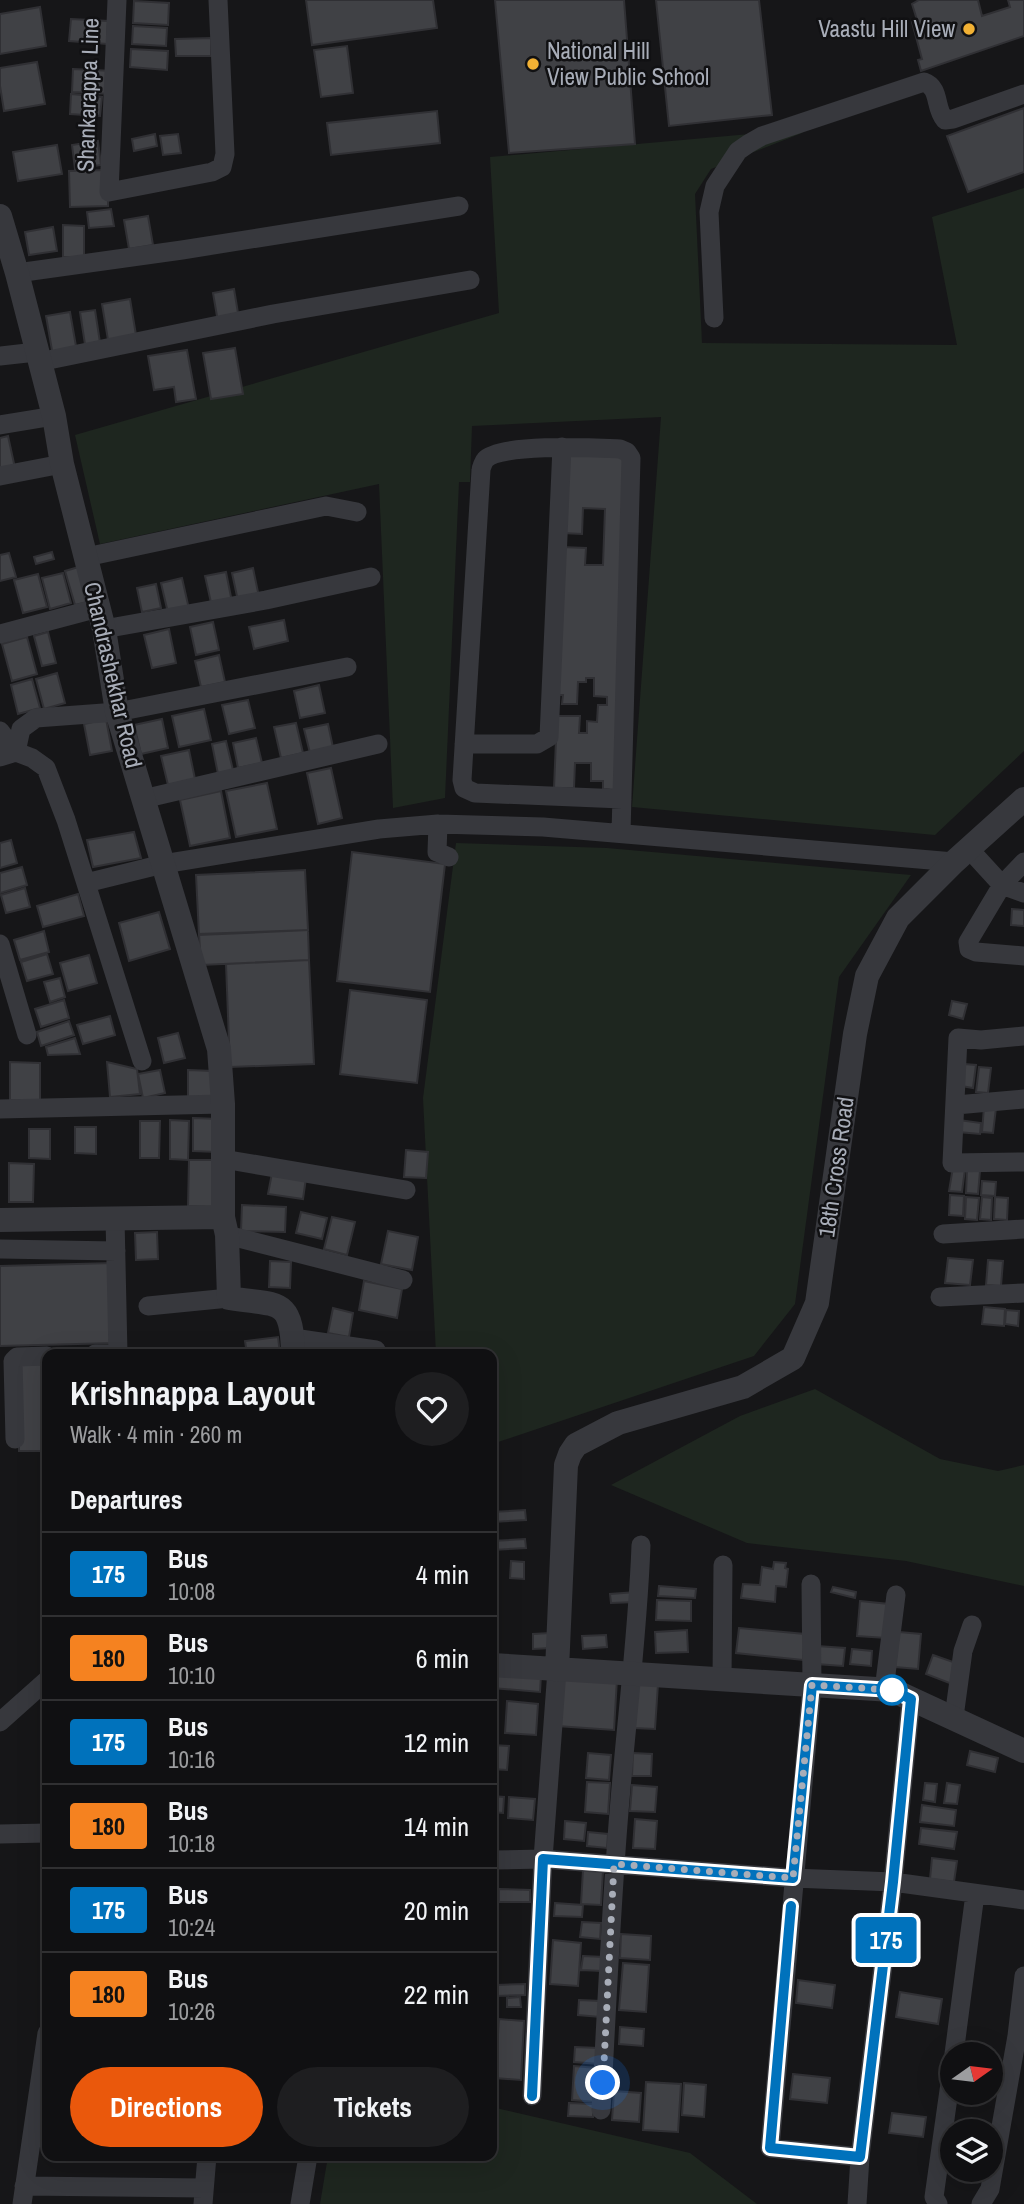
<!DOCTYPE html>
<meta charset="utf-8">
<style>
body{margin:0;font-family:"Archivo Narrow",sans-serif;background:#1e1e20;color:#f1f3f6;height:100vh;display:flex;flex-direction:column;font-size:26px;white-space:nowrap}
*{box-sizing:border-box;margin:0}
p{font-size:23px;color:#9c9d9f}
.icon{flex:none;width:38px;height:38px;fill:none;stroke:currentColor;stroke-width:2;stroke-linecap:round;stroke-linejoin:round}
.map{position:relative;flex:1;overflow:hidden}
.details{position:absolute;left:42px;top:1349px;width:455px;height:812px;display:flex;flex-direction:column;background:#101012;border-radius:14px;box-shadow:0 7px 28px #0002,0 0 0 2px #303032}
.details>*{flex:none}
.badge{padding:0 14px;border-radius:5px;font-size:24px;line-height:46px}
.needle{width:46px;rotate:76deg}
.tools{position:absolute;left:940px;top:2042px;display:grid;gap:14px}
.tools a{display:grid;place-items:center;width:63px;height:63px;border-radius:50%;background:#101012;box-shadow:0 7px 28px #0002,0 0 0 2px #303032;font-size:35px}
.you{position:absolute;width:35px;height:35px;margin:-18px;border:5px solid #fff;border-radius:50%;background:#1a73e8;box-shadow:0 0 0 10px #1a73e833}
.map>.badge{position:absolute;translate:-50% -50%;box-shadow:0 0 0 4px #fff}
h2{padding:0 28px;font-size:26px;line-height:63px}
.round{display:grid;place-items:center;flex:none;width:74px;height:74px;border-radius:37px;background:#1e1e20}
.overview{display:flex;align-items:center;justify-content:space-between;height:119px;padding:0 28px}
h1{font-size:33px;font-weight:700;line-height:52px}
.button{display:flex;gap:14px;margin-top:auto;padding:14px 28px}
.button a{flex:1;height:80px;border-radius:42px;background:#ea580c;color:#fff;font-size:28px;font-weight:700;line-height:80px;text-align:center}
.button a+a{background:#1e1e20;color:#f1f3f6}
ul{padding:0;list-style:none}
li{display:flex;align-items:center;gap:21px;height:84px;padding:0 28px;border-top:2px solid #303032}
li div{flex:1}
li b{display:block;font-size:26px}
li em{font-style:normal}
li .badge{min-width:77px;font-weight:700;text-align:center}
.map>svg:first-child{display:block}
</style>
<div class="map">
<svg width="1024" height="2204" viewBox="0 0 1024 2204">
<rect width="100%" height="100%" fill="#161618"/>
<!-- green -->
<path fill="#1e261f" d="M805,129L802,133L711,169L695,194L702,343L957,345L932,217L1024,188V751L935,835L632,807L661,417L472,426L470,482H459L445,798L393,808L379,484L100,544L75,435L499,313L490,157Z
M456,843L607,848L911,875L839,977L795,1304L754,1356L492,1444V1354H436L423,1098Z
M815,1389L940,1459L998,1471L1024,1465V1586L906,1561L747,1543L611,1485L740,1416Z
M492,2107L690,2153L757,2204H320L328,2156H492Z"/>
<!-- building -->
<path fill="#404145" stroke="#303034" stroke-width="2" d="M306,0H433L437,28L312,45Z
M495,0H624L635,144L509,153Z
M656,0H759L772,115L669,126Z
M919,0H978L982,16L1010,7L1008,0H1024V36L921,71L918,60L922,59L912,22L917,20L912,4Z
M134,1L169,3L168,25L133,23Z
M40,7L46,46L0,54V14Z
M71,19L108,21L107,44L69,41Z
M133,26L167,28L166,46L132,44Z
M211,38V56H176L175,39Z
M347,46L353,93L321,97L314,50Z
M131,49L168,51L167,70L130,67Z
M37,62L45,104L4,111L0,86V68Z
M73,69L113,71L112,94L72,92Z
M71,94L102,97L100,116L70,114Z
M1024,108V172L968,192L947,136Z
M437,111L440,143L331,155L327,123Z
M155,134L157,146L134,151L132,139Z
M178,134L181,153L163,155L160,136Z
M98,141L101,165L75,169L72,145Z
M57,145L62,174L18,181L13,152Z
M108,170V206L70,207L69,171Z
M111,209L114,226L89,228L87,212Z
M148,216L153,245L129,249L124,220Z
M63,225L84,226V257H63Z
M53,227L57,251L29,255L25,232Z
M234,289L239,319L218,322L213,293Z
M130,299L137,341L109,346L102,304Z
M95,310L101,349L86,351L80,312Z
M70,312L77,352L53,356L46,316Z
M235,348L243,394L211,399L203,353Z
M187,350L196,399L176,402L174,387L154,390L148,356Z
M8,436L15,468L0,471V438Z
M565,450L627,458L615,790L603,789V781H591V763H575L574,788H554L557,716H580L579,733H587V721L597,722L598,705H607V697L594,696V678H586V682H578L577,704H562L563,695H556L562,547L586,548L585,565H603L605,509L583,508L582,534L562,533Z
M52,552L54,559L36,564L34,557Z
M9,553L16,577L0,581V555Z
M82,566L92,601L75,605L65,571Z
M253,568L259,597L238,601L232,573Z
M226,572L232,602L212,607L205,576Z
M63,573L71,603L50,609L42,578Z
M38,574L47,607L23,613L14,580Z
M182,578L189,609L168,613L161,583Z
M156,584L161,608L142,612L137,588Z
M284,620L288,641L254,649L249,627Z
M213,622L219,650L196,655L190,627Z
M169,629L176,663L152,668L144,635Z
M48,632L56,663L42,666L34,636Z
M27,637L37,674L12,681L2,644Z
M219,655L225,682L201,687L195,661Z
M57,673L65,703L44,709L36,679Z
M32,679L40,708L18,714L11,685Z
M319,685L325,713L300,718L294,691Z
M248,700L255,728L229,734L222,705Z
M204,709L211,740L179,747L172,716Z
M106,719L112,751L90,755L84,724Z
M162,719L168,748L141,754L134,725Z
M296,723L303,753L281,758L274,727Z
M328,724L334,752L311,757L304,729Z
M256,738L262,763L238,768L233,743Z
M226,741L233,770L218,774L212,744Z
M189,750L195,779L168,785L161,756Z
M331,768L342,818L318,824L307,773Z
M267,783L277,829L236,837L226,791Z
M221,791L230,838L190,846L180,800Z
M134,832L141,858L93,867L87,840Z
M11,840L17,863L0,868V843Z
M352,852L445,864L430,992L337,981Z
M22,867L27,885L0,893V873Z
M305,870L308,930L199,935L196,875Z
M25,888L30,907L6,913L1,895Z
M78,894L84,916L43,927L37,906Z
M1012,909L1024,910V926L1011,925Z
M159,912L170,949L129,961L119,923Z
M308,930L309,960L201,965L199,934Z
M44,931L49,952L20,960L14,940Z
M47,954L53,974L27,981L21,962Z
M89,955L97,983L68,991L60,963Z
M309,960L314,1064L230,1067L226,964Z
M60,978L65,997L50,1002L44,982Z
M350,990L427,1000L417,1083L340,1074Z
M64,1000L69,1018L41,1027L35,1009Z
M952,1001L967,1004L963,1019L949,1015Z
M110,1016L115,1035L83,1044L77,1025Z
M69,1021L74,1035L41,1046L37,1032Z
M178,1033L185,1058L164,1063L158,1038Z
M75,1038L80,1054L48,1055L46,1047Z
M10,1062L40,1063V1100H10Z
M107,1062L137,1069L140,1094L110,1097Z
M964,1064L976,1065L973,1088L961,1086Z
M979,1067L991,1068L988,1093L976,1092Z
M160,1070L165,1093L143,1098L138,1074Z
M188,1070L213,1071L212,1097H188Z
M984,1107L996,1108L993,1133L982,1132Z
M193,1118L218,1119L217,1152L193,1151Z
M170,1120L189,1121L188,1160L170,1159Z
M959,1120L981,1123L980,1134L958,1132Z
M140,1121H160L159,1158H140Z
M75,1127H96V1154L75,1153Z
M29,1129H50V1159L29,1158Z
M406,1150L428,1152L426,1178L404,1177Z
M189,1160H212V1207L188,1206Z
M9,1163L34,1164L33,1202H9Z
M953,1167L965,1169L962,1192L949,1191Z
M967,1170L980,1171L978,1194L966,1193Z
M272,1173L306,1178L303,1199L268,1194Z
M982,1181L996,1182L995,1196L981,1195Z
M950,1195L964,1196L963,1216L949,1215Z
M966,1197L979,1198L977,1220L965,1219Z
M982,1197L992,1198L991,1220L980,1219Z
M995,1197L1008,1198L1007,1220L994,1219Z
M242,1205L286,1207L285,1232L241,1231Z
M301,1212L327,1218L322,1239L296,1233Z
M332,1217L355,1222L347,1255L324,1249Z
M388,1231L418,1237L412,1270L381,1264Z
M157,1232L158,1259L136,1260L135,1233Z
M948,1258L973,1260L970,1285L945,1283Z
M988,1260L1003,1261L1001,1286L986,1285Z
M270,1261L291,1262L290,1288L269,1287Z
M113,1263L116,1343L0,1346V1266Z
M364,1281L402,1289L397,1318L359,1310Z
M984,1307L1005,1309L1004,1326L982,1324Z
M333,1308L353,1313L349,1337L328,1333Z
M1006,1310L1019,1311L1018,1326L1005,1324Z
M278,1337L280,1354H247L245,1341Z
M19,1361H47V1451H19Z
M525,1510L526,1520L492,1522V1512Z
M525,1539L526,1548L493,1550L492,1541Z
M511,1561L524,1562V1579L510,1578Z
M774,1562L786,1563L785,1568L788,1569L786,1587L776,1586L775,1602L741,1598L743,1584L760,1585L762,1567L773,1569Z
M659,1586L696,1589L695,1598L658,1596Z
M833,1587L856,1592L855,1598L831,1592Z
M636,1592V1602L611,1603L610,1594Z
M657,1600L691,1601V1621L656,1620Z
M860,1601L889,1604L886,1638L857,1636Z
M739,1628L805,1634L803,1660L736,1653Z
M687,1630L688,1652L656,1653L655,1632Z
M899,1632L921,1634L918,1669L895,1667Z
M550,1633L551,1648L533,1649V1634Z
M606,1635L607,1647L583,1649L582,1636Z
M817,1646L845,1648L843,1666L816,1664Z
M852,1649L872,1651L871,1666L850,1664Z
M933,1655L959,1664L952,1684L926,1674Z
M492,1672L541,1675L540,1692L492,1688Z
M560,1674L617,1679L614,1730L557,1726Z
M637,1683L658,1684L655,1729L634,1728Z
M507,1701L538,1704L536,1735L505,1733Z
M492,1745L509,1746L507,1770L492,1769Z
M970,1751L998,1758L995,1772L967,1765Z
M588,1753L611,1755L609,1780L586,1778Z
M633,1753L652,1754L651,1776H632Z
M587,1782L610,1783L608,1814L585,1812Z
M925,1783L937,1784L935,1802L923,1800Z
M947,1783L960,1785L957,1804L944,1803Z
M632,1785L657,1787L655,1812L630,1811Z
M492,1796L504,1797L503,1813L492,1812Z
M509,1797L535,1799L533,1820L508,1818Z
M922,1805L956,1810L954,1826L920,1822Z
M635,1819L657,1821L655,1849L633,1848Z
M565,1821L586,1823L584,1841L564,1839Z
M921,1828L957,1832L954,1849L919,1844Z
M588,1832L608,1834L607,1848L587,1846Z
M932,1858L957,1861L954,1882L930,1879Z
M583,1870L603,1871L601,1905L581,1904Z
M499,1889L530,1890V1902H499Z
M555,1903L583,1905L582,1917L554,1916Z
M582,1922L601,1923L600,1939L580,1937Z
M492,1927H497L494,1981L492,1980Z
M621,1934L651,1936L650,1960L620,1958Z
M553,1940L581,1943L578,1986L550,1984Z
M583,1956L604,1957L602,1971L581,1970Z
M623,1963L649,1965L646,2012L619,2010Z
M798,1980L835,1985L832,2008L796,2003Z
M525,1984V1995L496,1996V1985Z
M900,1992L942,1999L938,2024L896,2017Z
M520,1997L521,2007H507V1998Z
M579,2000L601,2001L600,2017L578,2015Z
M499,2019L524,2021L521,2080L495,2078Z
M620,2027L644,2029L643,2046L619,2044Z
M575,2047L599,2048L598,2064L574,2062Z
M574,2066L597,2068L595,2102L572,2100Z
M793,2074L830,2078L827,2103L790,2099Z
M646,2082L681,2084L678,2132L643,2130Z
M684,2083L706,2085L704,2117L682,2115Z
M614,2091L641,2093L639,2122L612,2120Z
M569,2103L593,2104V2117L568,2116Z
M892,2113L926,2117L923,2137L889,2133Z"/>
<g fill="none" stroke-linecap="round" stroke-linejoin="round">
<!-- minor -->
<path stroke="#37383d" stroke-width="19" d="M117,0L109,192L212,172L222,167L225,154L218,0
M17,273L182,250L459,206
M714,318L709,212L715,186L738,151L748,144L762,136L924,82C941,88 934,108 945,120L953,119L1024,94
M0,356L36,352
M39,362L273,314L470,280
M0,425L54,416
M0,476L62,464
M86,557L326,506L357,512
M104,629L266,600L371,577
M0,634L98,608
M0,731L16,752L32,758L46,768L66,820L142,1061
M464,744H537L549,737L562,447
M0,757L16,752L21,729L36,718L117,712L347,667
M143,799L378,744
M438,824L437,852L449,857
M621,833L631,458L627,452L620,449C596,448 499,443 485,460C484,461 481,468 481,470L462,780L464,788L475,793L622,799
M970,850L1002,885L1024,893
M1024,862L1002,885L968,942L969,949L976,952L1024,956
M86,883L163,864L379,829L438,824L543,827L954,862
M0,944L27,1035
M1024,1036L981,1040L958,1038L952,1163L1024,1162
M956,1105L1024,1099
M0,1109L223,1104
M223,1159L406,1190
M115,1218L118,1354
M943,1234L1024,1229
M227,1235L403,1280
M0,1249L116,1251
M940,1297L1024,1293
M148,1306L229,1298
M293,1338L376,1350
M95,1354H118
M15,1439L13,1361L17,1357L47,1356
M811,1584L812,1685L770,2148L860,2157
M722,1680L723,1565
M884,1690L896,1595
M954,1717L963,1651L972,1625
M0,1722L47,1680
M0,1834L47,1833
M492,1860L543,1859L793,1878L893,1882L1024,1900
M954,2054L975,1894
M532,2096L543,1859L557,1670
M601,2110C607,2007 611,1903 620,1800C627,1715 638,1630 641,1545
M24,2186L204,2188
M22,2204L47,2033
M203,2204L207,2156
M300,2204L308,2156
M857,2204L860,2157L893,1882L911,1699
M938,2204L934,2197L952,2069
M981,2204L990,2189L1017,2036L1024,1976"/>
<!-- tertiary -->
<path stroke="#37383d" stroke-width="24" d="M0,216L17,273L54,416L62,464L104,629L117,712L219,1049L223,1104V1217
M0,1220L223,1217L227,1235L229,1298C278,1306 292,1296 293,1354
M492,1665L892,1690L1024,1751
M557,1670L566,1465L570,1454L576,1445L618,1423L743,1387L793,1358L817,1303L855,1034L867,976L898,918L954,862L1024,799"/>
</g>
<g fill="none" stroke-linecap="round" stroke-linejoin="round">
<defs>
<path id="line" d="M532,2096L543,1859L793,1878L812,1685L892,1690L911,1699L893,1882L860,2157L770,2148L791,1906"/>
</defs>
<!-- line casing -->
<use href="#line" stroke="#fff" stroke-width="16"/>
<!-- line -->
<use href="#line" stroke="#0072bc" stroke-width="10"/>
<!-- walk -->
<path stroke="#a8adb8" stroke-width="7" stroke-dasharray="0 12.6" d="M603,2083L614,1864L793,1878L812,1685L892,1690"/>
</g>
<!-- markers -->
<g fill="#f2b134" stroke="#111113" stroke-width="2.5">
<circle cx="969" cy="29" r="7"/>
<circle cx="533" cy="64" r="7"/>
</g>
<circle fill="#fff" stroke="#0072bc" stroke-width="3.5" cx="892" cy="1690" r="14"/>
<g text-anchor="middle" stroke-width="5" stroke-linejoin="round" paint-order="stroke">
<!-- poi labels -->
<g font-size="23" fill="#a8adb8" stroke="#111113" text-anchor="end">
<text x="955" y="37">Vaastu Hill View</text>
<text x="547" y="59" text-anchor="start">National Hill<tspan x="547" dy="26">View Public School</tspan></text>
</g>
<!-- street labels -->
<g font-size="23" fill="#a8adb8" stroke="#111113">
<text transform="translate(88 95) rotate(-88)" y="8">Shankarappa Line</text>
<text transform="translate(113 675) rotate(77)" y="8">Chandrashekhar Road</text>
<text transform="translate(836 1167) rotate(-82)" y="8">18th Cross Road</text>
</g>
</g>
</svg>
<div class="tools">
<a><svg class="needle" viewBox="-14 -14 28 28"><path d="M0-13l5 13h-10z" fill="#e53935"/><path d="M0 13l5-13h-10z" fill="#9c9d9f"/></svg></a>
<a><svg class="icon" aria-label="layers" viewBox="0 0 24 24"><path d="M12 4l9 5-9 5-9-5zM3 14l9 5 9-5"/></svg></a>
</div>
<div class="you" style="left:603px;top:2083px"></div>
<b class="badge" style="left:886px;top:1940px;background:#0072bc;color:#fff">175</b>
<section class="details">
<div class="overview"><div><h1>Krishnappa Layout</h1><p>Walk · 4 min · 260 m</p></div><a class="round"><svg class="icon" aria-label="heart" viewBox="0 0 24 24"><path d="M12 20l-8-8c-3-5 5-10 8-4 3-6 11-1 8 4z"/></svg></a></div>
<h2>Departures</h2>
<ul>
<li><span class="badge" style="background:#0072bc;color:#fff">175</span><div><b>Bus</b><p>10:08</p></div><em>4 min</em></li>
<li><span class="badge" style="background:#f58220;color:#111">180</span><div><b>Bus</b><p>10:10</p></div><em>6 min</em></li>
<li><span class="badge" style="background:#0072bc;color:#fff">175</span><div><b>Bus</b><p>10:16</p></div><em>12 min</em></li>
<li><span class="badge" style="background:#f58220;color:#111">180</span><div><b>Bus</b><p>10:18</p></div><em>14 min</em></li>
<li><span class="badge" style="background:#0072bc;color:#fff">175</span><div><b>Bus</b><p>10:24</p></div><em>20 min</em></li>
<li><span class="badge" style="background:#f58220;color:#111">180</span><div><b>Bus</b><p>10:26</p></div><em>22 min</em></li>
</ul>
<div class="button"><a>Directions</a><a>Tickets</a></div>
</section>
</div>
